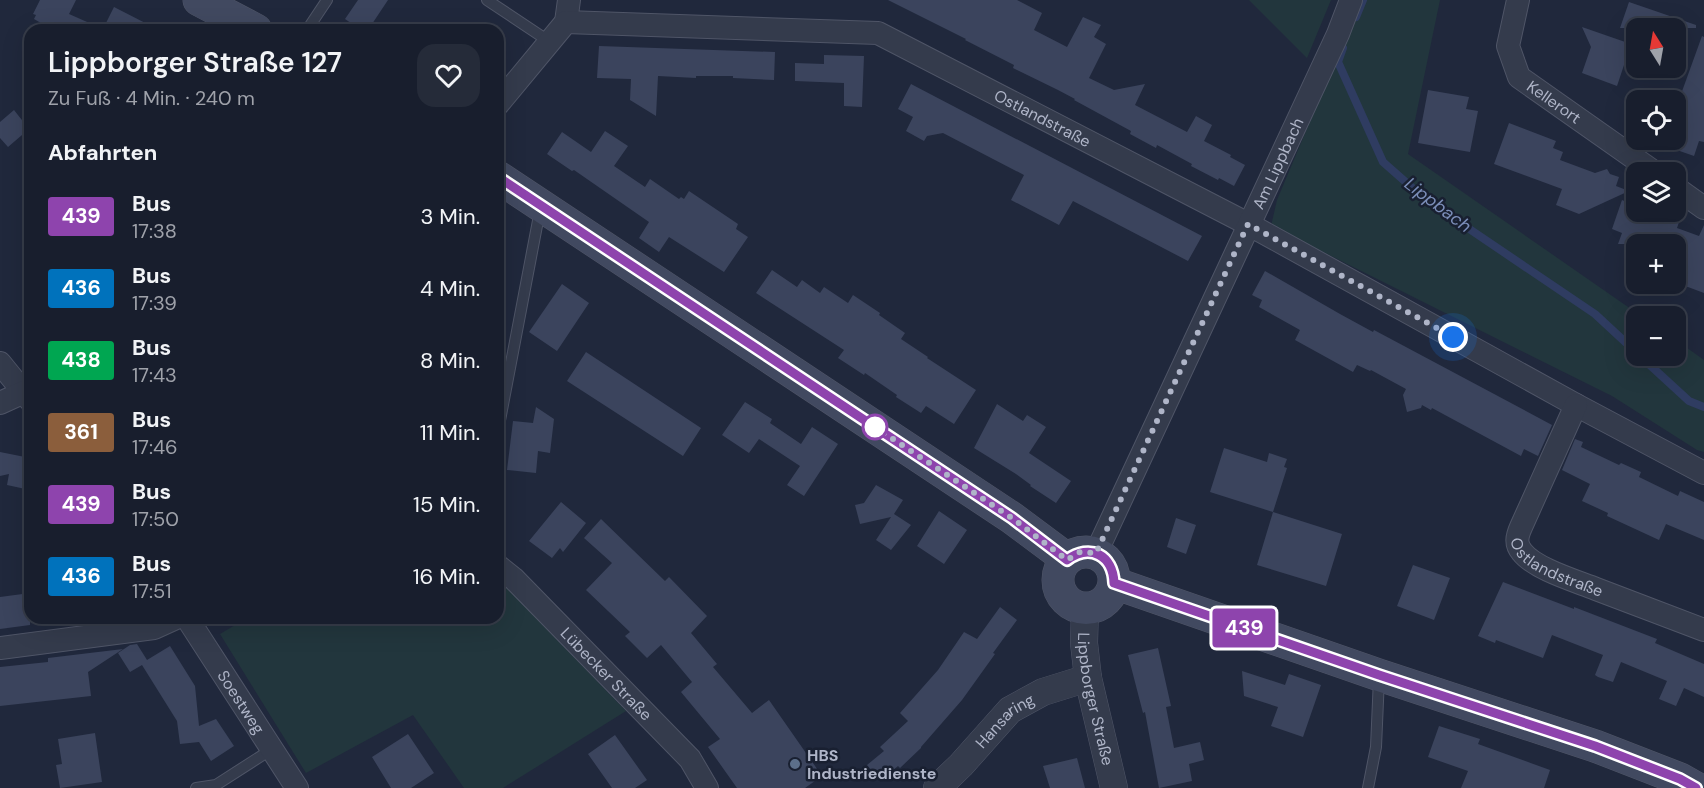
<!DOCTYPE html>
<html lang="de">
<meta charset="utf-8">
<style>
body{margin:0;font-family:"DM Sans",sans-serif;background:#252b39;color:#f1f3f6;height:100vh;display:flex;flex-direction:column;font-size:22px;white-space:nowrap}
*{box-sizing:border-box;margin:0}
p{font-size:20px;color:#9fa2aa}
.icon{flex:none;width:33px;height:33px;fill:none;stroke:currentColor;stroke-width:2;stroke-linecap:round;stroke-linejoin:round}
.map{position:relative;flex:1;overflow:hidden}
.details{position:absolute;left:24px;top:24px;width:480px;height:600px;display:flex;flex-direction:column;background:#181e2d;border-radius:18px;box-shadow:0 6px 24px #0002,0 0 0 2px #363c49}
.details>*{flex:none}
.badge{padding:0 12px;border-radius:4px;font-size:21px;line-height:39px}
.needle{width:39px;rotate:349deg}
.tools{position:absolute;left:1626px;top:18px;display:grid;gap:12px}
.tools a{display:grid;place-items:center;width:60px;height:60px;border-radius:12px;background:#181e2d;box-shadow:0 6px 24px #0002,0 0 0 2px #363c49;font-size:30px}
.you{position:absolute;width:30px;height:30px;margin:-15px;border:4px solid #fff;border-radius:50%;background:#1a73e8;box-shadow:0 0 0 9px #1a73e833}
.map>.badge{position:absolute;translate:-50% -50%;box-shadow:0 0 0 3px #fff}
h2{padding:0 24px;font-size:22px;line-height:54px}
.round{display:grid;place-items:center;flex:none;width:63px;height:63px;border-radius:18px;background:#252b39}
.headline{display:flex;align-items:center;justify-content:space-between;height:102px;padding:0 24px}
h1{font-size:28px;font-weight:600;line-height:45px}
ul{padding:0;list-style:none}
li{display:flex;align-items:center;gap:18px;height:72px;padding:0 24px}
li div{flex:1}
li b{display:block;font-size:22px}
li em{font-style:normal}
li .badge{min-width:66px;font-weight:700;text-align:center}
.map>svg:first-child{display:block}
</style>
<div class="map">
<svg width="1704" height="788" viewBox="0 0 1704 788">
<rect width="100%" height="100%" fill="#20283c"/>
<!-- green -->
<path fill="#22363d" d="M1249,0H1331L1307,58Z
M1361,0H1440L1408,154L1641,316H1636V356H1676V340L1704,360V452L1697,450L1612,396L1271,226L1277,200Z
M498,579L626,711L503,788H464L413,715L306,773L220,634L247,618H498Z"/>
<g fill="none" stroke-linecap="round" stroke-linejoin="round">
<!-- stream -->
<path stroke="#2f3c61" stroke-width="8" d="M1356,17L1363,0
M1343,48L1338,62L1383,162L1425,199L1595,314L1636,352
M1640,356L1689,401L1704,407"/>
</g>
<!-- building -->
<path fill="#3b445d" d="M40,0H76L69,14L103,29L114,7L159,30H53L34,19L36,15L33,14Z
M358,0H388L368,30H361L345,19Z
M888,0H1017L1042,13L1034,30L1067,47L1083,17L1101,25L1094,37L1106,44L1089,78L1114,90L1145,84L1135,105L1187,132L1196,116L1212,125L1204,141L1231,155L1230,157L1245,165L1234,186L1219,178L1218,180L1191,166L1192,164L1157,145L1156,148L1130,134L1131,131L1074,100L1075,99L1058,90L1013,68L1014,65L965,40L966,39Z
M1629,2L1696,25V28H1620Z
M1582,27L1631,44L1617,86L1582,73L1591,47Z
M1702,36L1704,37V142L1699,141L1694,156L1671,148L1676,140V108Z
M599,46L775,52L774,80L733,78V76H696V78L658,76L656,116L630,100L631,79L597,78Z
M824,55L864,56L862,107L844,106V83L795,81V63L824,64Z
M911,84L1202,236L1188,261L1073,201L1059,225L1011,200L1024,175L943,133L927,136L924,141L906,131L913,117L898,109Z
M1428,90L1469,97L1466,109L1478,111L1470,152L1418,143Z
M14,110L29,129L8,147L0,138V122Z
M1509,123L1556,141L1553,148L1563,152L1560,160L1595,173L1607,169L1610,174L1619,177L1616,186L1629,191L1579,214L1556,205L1562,189L1494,164Z
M605,131L628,146L614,166L645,187L650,179L679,199L681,197L684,199L689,191L738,224L736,229L748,237L724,272L669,237L659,252L639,238L649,222L574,170L572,171L547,154L562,132L591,152Z
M1622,200L1636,206V212H1652L1679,222L1677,228L1699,236L1704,225V293L1680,284L1684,273L1676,270V244H1618L1622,233L1612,229Z
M772,270L797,287L802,280L820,293L824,287L848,303L853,295L880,313L879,315L905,333L901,339L928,357L927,358L976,390L954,424L926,406L921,413L896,397L897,395L865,373L864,375L838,358L844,350L756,293Z
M1265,271L1340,314L1373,332L1374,330L1552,425L1538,456L1524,449L1521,456L1432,408L1431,410L1422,405L1421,408L1407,412L1403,395L1406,389L1371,370L1370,371L1357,365L1353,372L1295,340L1300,330L1259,307L1262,300L1252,295Z
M562,284L589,303L557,351L529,332Z
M586,352L701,428L683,456L567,381Z
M745,402L772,419L770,423L801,444L812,427L838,444L804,496L787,485L800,466L759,439L749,453L722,435Z
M997,404L1023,421L1027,415L1046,427L1029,453L1071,481L1056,503L1030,486L1031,485L1016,474L974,448Z
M536,407L554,419L550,453L538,451L536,473L507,470L513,421L533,423Z
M1575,439L1583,442L1581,447L1619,465L1621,463L1641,472L1639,477L1678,496L1680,491L1704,502V540L1666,524L1659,540L1607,516L1608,513L1582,501L1590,484L1562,470Z
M1224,448L1267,462L1269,453L1287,459L1284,467L1287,468L1273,512L1210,492Z
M0,452L30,458V490L7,485L9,474L0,476Z
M876,485L903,500L894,514L911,525L891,550L876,540L891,517L860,524L855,505L864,503Z
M561,502L586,523L563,552L560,548L552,558L529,541Z
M939,511L967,530L944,564L917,546Z
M1273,512L1342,534L1326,586L1257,565Z
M1176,518L1196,525L1186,554L1167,547Z
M601,519L665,581L669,577L707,616L691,633L717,664L713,667L752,713L769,700L822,776L805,788H737L708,747L720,739L681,692L692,682L661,645L647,658L625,636L630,632L586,590L612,563L584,538Z
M1413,565L1450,578L1434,620L1397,606Z
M1503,582L1574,609V607L1657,639L1655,643L1704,664V697L1684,688L1676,706L1659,699L1667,681L1621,662L1613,682L1598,677L1595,675L1603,655L1552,635L1543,658L1496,640L1495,643L1478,636Z
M30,593V625L0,629V597Z
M1000,607L1017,620L993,653L995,654L962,700L921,747V748L900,768L898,766L880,781L867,765L884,751L880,747L908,721L900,713L938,670L964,632L977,639Z
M137,644L147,660L170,646L195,686L199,726L216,719L234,746L211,761L199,742L180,744L177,721L142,665L130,672L118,653L130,645Z
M1158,648L1171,706L1166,707L1174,748L1200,742L1204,760L1189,764L1192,781L1159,788L1145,712L1143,713L1128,655Z
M123,649L88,672L91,696L0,706V667L48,662V658Z
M1242,671L1285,685L1289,674L1321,685L1303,737L1271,726L1278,707L1244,696Z
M1439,726L1480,739L1478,744L1550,770L1544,788H1461L1468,771L1428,757Z
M95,733L102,782L60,788L56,765L62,764L58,739Z
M408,734L434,773L411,788H391L372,757Z
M615,735L647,780L635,788H612L588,754Z
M1077,758L1085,788H1050L1043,766Z"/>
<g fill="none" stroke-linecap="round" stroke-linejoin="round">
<defs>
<path id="service" d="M487,0L550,42
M307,30L327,0
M498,431L540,210
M196,788L216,785L272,749
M1368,788L1376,747L1379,678"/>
<g id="minor">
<path id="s1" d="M1518,0L1508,46L1519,77L1654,172"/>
<path d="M566,22L569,0"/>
<path id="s2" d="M498,104L566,22L878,33L1248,224L1576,405L1704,473"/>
<path d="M1676,188L1704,208"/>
<path d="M0,363L30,400"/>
<path d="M0,403L24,392H30"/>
<path id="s3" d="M1576,405L1521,527C1517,536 1515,544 1522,552C1535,569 1576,581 1596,589C1632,603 1668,616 1704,630"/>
<path id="s4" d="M1096,553L1338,34L1351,0"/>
<path id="s5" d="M498,566L513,578L690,759L707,788"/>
<path id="s6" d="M187,618L297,788"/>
<path d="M0,648L154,628L176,618"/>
</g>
<g id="tertiary">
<path id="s7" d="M1085,608L1084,643L1088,678L1114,788"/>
<path id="s8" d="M937,788L961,765L1010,710L1043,692L1088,678"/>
</g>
<path id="secondary" d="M199,0L256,30
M498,177L1012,518L1067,559
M1058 580a28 28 0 1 1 56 0a28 28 0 1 1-56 0Z
M1114,583L1379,675L1595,746L1680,779L1696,788"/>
</defs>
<!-- service casing -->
<use href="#service" stroke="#4f5567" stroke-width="12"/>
<!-- minor casing -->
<use href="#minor" stroke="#4f5567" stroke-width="24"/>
<!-- tertiary casing -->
<use href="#tertiary" stroke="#4f5567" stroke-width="28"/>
<!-- secondary casing -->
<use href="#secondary" stroke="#4f5567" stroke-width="33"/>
<!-- service -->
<use href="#service" stroke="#343b4c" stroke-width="10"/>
<!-- minor -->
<use href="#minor" stroke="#343b4c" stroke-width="22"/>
<!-- tertiary -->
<use href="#tertiary" stroke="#343b4c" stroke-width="27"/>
<!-- secondary -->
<use href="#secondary" stroke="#414960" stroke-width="32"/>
</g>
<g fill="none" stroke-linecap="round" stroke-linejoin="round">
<defs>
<path id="line" d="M498,177L1012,518L1067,560C1090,543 1113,555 1114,583L1379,675L1595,746L1680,779L1696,788"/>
</defs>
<!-- line casing -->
<use href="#line" stroke="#fff" stroke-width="14"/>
<!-- line -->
<use href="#line" stroke="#8e44ad" stroke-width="9"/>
<!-- walk -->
<path stroke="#afb5c8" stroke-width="6" stroke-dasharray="0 10.8" d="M875,427L1012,518L1067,560L1080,552L1096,553L1248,224L1453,337"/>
</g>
<!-- markers -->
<circle fill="#fff" stroke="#8e44ad" stroke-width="3" cx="875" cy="427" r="12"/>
<circle fill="#5c6f8a" stroke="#192031" stroke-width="2" cx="795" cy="764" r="6"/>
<g text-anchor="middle" stroke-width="5" stroke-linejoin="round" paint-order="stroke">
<!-- street labels -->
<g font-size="16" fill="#afb5c8" stroke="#192031">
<text dy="6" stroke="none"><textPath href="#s1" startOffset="123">Kellerort</textPath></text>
<text dy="6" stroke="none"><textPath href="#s2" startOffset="604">Ostlandstraße</textPath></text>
<text dy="6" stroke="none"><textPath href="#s4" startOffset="430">Am Lippbach</textPath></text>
<text dy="6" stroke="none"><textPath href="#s3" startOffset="198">Ostlandstraße</textPath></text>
<text dy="6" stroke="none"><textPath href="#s5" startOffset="153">Lübecker Straße</textPath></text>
<text dy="6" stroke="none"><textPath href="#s7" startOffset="92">Lippborger Straße</textPath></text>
<text dy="6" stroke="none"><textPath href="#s6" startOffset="100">Soestweg</textPath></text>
<text dy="6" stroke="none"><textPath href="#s8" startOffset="96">Hansaring</textPath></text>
</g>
<!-- poi labels -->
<g font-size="16" font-weight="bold" fill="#afb5c8" stroke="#192031" text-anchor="start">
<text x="807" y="761">HBS<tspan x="807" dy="18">Industriedienste</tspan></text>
</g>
<!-- water labels -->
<g font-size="18" font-style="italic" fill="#7b8db8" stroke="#192031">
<text transform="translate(1438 205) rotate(37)" y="6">Lippbach</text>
</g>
</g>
</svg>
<div class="tools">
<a><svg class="needle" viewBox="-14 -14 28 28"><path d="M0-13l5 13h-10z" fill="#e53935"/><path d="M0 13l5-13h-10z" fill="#9fa2aa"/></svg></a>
<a><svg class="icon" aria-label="locate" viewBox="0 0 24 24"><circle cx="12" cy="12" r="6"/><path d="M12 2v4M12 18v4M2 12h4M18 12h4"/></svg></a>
<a><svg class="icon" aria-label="layers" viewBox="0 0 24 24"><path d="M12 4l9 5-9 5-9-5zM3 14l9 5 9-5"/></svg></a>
<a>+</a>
<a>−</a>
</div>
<div class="you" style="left:1453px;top:337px"></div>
<b class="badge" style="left:1244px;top:628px;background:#8e44ad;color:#fff">439</b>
<section class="details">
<div class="headline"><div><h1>Lippborger Straße 127</h1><p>Zu Fuß · 4 Min. · 240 m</p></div><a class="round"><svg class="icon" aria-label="heart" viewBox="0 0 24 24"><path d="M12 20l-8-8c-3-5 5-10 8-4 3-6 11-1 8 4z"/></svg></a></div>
<h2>Abfahrten</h2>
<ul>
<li><span class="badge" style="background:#8e44ad;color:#fff">439</span><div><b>Bus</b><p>17:38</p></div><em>3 Min.</em></li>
<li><span class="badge" style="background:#0072bc;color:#fff">436</span><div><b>Bus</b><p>17:39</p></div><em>4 Min.</em></li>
<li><span class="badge" style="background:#00a651;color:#fff">438</span><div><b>Bus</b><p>17:43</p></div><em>8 Min.</em></li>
<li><span class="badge" style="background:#8b5e3c;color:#fff">361</span><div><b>Bus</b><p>17:46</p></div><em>11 Min.</em></li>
<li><span class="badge" style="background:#8e44ad;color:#fff">439</span><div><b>Bus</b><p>17:50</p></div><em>15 Min.</em></li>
<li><span class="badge" style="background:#0072bc;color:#fff">436</span><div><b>Bus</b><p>17:51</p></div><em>16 Min.</em></li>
</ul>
</section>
</div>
